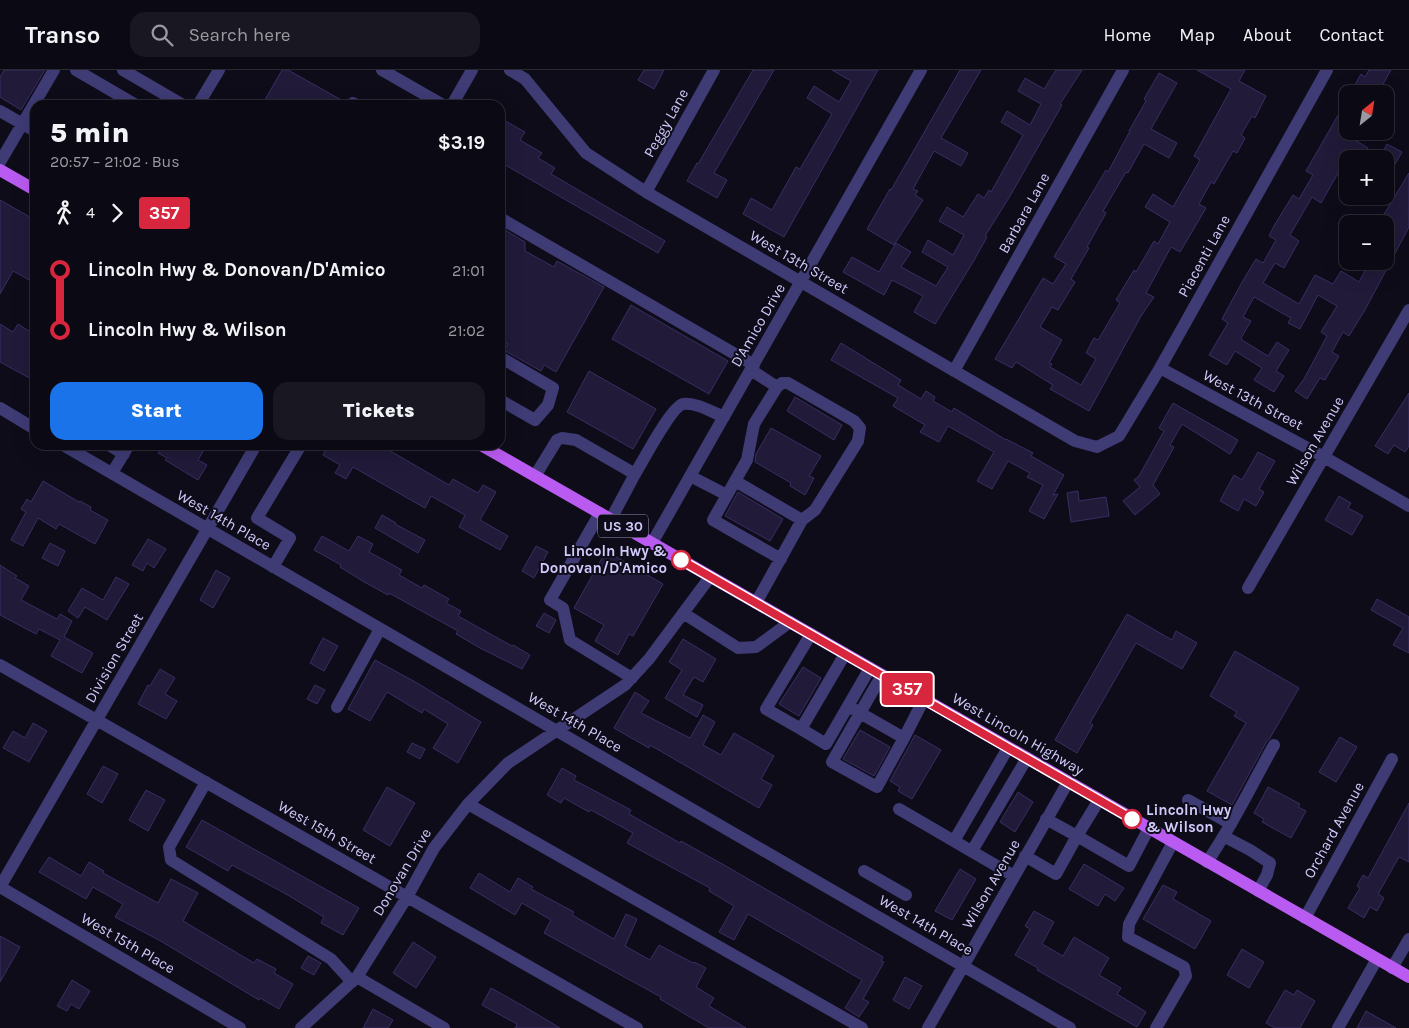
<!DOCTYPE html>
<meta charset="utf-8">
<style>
body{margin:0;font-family:Karla,sans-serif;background:#191722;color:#f1f3f6;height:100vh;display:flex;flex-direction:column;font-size:19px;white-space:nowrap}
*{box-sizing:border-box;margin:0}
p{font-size:16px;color:#9a9aa0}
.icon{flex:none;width:28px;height:28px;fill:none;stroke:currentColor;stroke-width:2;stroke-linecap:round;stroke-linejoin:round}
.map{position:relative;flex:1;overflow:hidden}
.drawer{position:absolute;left:30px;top:30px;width:475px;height:350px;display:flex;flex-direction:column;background:#0b0914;border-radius:15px;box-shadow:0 5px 20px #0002,0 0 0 1px #2b2a34}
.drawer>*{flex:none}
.badge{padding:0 10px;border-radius:4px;font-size:18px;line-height:32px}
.needle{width:32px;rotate:30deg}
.fabs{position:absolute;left:1339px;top:15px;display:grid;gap:10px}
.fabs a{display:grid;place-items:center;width:55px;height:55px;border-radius:10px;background:#0b0914;box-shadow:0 5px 20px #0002,0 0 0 1px #2b2a34;font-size:25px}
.map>.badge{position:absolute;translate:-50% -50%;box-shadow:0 0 0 2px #fff}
.legs{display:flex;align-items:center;gap:8px;height:55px;padding:0 20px;font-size:16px}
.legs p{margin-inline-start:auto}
.summary{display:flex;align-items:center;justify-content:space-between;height:85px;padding:0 20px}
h1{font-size:28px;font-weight:800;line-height:38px}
.primary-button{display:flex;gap:10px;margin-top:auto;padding:10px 20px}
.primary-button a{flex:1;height:58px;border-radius:15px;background:#1a73e8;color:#fff;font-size:20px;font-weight:800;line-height:58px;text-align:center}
.primary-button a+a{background:#191722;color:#f1f3f6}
ul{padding:0 20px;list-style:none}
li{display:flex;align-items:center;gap:18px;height:60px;font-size:19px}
li i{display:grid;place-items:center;width:8px;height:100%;margin:0 6px;background:currentColor}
li i::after{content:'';width:12px;height:12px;margin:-6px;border:4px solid;border-radius:50%;background:#0b0914}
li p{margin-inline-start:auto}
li:first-child i{background:linear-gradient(#0000 50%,currentColor 0)}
li:last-child i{background:linear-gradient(currentColor 50%,#0000 0)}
header{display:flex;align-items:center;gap:30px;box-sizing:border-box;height:70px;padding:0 25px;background:#0b0914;border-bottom:1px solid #2b2a34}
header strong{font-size:24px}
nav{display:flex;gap:28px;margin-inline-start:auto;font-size:18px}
.search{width:350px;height:45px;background:#191722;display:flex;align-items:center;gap:12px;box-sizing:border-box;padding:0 18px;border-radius:15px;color:#9a9aa0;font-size:19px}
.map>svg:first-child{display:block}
</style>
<header>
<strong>Transo</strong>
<div class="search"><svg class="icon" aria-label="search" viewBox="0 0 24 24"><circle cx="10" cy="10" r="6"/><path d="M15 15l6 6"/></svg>Search here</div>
<nav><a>Home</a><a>Map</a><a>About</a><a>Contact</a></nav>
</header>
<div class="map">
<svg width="1409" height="958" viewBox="0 0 1409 958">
<rect width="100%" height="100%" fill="#0f0c1a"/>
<!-- building -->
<path fill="#211a39" stroke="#392e63" d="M4,0H45L21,40L0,27V7Z
M282,0H288L345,32L344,35H262Z
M644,0H664L654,19L638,10Z
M753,0H774L714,103L727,110L717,128L687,111L697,93L698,94Z
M832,0H878L784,167L743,144L751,128L772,140L796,97L800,99L832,44L807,28L814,16L839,32L851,11Z
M960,0H981L941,68L968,83L961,96L934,81L913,119L918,121L915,125L923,130L894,175L867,159L890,119L891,120Z
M1056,0H1082L1060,34L1062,35L1010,126L985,166L987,167L973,192L935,254L914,242L923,226L892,210L884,225L843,202L852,187L879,202L896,173L911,182L901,197L936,216L948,197L922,182L928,170L953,185L964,165L939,151L947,137L963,147L978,124L984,128L989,120L991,122L1023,65L1001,52L1007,41L1030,55L1041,34L1018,21L1025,8L1044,19Z
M1197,0H1245L1239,11L1266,26L1255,48L1252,46L1241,65L1245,68L1237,83L1233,81L1214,114L1211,112L1199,134L1206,138L1180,182L1171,177L1146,223L1154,227L1141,246L1089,341L1050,319L1053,315L1016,292L1012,298L995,289L1043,208L1053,214L1066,194L1054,187L1106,100L1108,102L1130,61H1129L1146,31L1144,29L1159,3L1177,13L1151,59L1177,73L1169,88L1144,74L1128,103L1126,102L1103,141L1106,143L1087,177L1089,178L1071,209L1075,212L1058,240L1052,237L1040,257L1062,270L1049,293L1052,294L1050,297L1081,315L1096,289L1086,283L1094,268L1098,270L1120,233L1116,230L1134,200L1136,202L1154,171L1158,174L1170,152L1145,137L1153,124L1173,137L1200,90L1194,86L1231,19Z
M1369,0H1391L1382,16L1395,24H1350L1361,4L1365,7Z
M1348,28V66L1368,78L1362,89H1346L1321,133L1312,127L1290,165L1299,171L1284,198L1275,193L1263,213L1299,234L1315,205L1333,214L1341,201L1359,212L1370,191H1385V154H1378L1409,103V157L1366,238L1349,266L1343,262L1332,282L1339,286L1325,310L1320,308L1307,329L1295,321L1304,309L1327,266L1321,262L1337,236L1318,225L1300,259L1288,253L1291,248L1254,227L1243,247L1251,251L1241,268L1242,270L1268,286L1277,272L1289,280L1276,301L1284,306L1274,322L1254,310L1262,298L1235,281L1227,295L1209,285L1228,253L1222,249L1241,214L1256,189L1263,193L1276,170L1269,166L1274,156L1293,125L1299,129L1313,105L1306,101Z
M500,48L525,62L520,70L542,83L538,88L555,98L551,104L665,171L658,183L500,92Z
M1387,74L1402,82L1394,96L1385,89L1380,87Z
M0,130L35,150V213L13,201L0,224Z
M500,157L525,172V181L554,197L557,191L604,217L556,302L544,295L541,301L509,283L504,280L508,274L500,270Z
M631,235L728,291L709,324L612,269Z
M0,254L13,262L18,254L35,265V311L0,292Z
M841,273L901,310L898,315L921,329L926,321L935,327L933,331L952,342L954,338L1006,370V369L1033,383L1031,386L1064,405L1053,425L1058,424L1044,449L1029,441L1043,415L1027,407L1030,403L1008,391L992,419L977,411L994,382L948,356L939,372L920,362L925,355L893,336L898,328L831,290Z
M589,301L656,339L633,379L567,342Z
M1409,323V376L1405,382L1394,375L1388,384L1375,376Z
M795,327L842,355L834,370L787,341Z
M1173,333L1238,370L1230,384L1182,354L1170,375L1174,377L1153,415L1160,424L1135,445L1123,431L1140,417L1134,410L1139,406L1164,361L1159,358Z
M771,358L821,386L809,406L814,408L805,425L790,416L791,413L755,392L756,384Z
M163,375H207L198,390L207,395L198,410L165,390L167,388L158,383Z
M328,375H380L449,415L453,409L478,423L483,415L496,422L480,450L508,466L500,480L459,457L465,445L431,426L425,438L353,397L346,409L335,403L340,395L323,385Z
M1258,382L1275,391L1259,419L1264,422L1256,436L1244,429L1238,441L1220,431L1234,405L1242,410Z
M43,411L79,432L80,431L91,437L90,440L108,450L95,474L59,454L56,459L38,448L23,476L11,470L26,442L21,439L27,429L31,432Z
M1078,421L1079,431L1106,427L1109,446L1071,452L1067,423Z
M738,422L783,449L770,471L725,446Z
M1339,426L1351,433L1348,438L1363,446L1352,465L1325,450Z
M382,445L396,453L395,454L425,470L418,483L375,458Z
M322,466L349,481L358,466L373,474L369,482L402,500L399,505L422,518L424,515L449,529L446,533L461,541L458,546L512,576L513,575L530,585L522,599L480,578L456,564L458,561L389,523L388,525L366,513L340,497L341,495L314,480Z
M148,469L166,479L154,498L147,493L143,501L132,495Z
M50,473L65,481L58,496L42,488Z
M536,476L548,482L534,508L522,501Z
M606,481L663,514L633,566L629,564L618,585L595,571L604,555L574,538Z
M0,495L17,506L15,508L29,516L21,530L57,549L60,544L72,551L64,567L93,583L82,603L51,586L60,570L39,559L36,564L0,545Z
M216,500L230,508L213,538L200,530Z
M116,507L129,514L107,550L85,537L78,548L68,541L82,518L103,530Z
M1377,529L1409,547V583L1393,575L1403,558L1371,540Z
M544,543L556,550L549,563L536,556Z
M1127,544L1172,570L1176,561L1197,573L1182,599L1136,573L1090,653L1093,655L1077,683L1055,670Z
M323,568L338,576L324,601L310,593Z
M683,569L716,589L703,612L694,607L683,625L703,635L697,647L665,628L682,600L669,592Z
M1235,581L1299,618L1270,668L1267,671L1232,735L1207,721L1246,653L1234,646L1237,642L1210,626Z
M375,590L417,613L481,652L458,693L433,678L448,654L424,639L422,643L387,622L370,651L348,639Z
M803,597L821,608L799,646L779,634Z
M160,599L175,608L165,624L177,631L166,649L138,634L148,615L150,616Z
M315,615L325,620L317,634L307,629Z
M635,622L649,631L641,643L690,668L703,645L715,652L703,675L721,685L734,663L774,686L761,709L772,715L759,738L650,675L649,678L614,658Z
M33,653L47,661L29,692L3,678L13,661L25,668Z
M860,660L890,677L874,706L843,689Z
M915,665L941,680L912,729L898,721L900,717L890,711Z
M1340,667L1357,677L1336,712L1319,702Z
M412,673L425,679L420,689L407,682Z
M103,696L118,704L102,733L87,724Z
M562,698L576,706L574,710L631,740L629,744L680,773L681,771L724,795L883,887L881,891L884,892L863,929L869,932L859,947L845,938L862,910L748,844L734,870L719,862L734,836L709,821L710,818L627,773L633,763L591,740L589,742L564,728L561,733L547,725Z
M387,717L415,733L390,776L363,760Z
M1268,717L1300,734L1298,737L1306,741L1291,768L1262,752L1264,749L1254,743Z
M146,720L165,730L148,761L129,750Z
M1018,722L1033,732L1015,762L1000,752Z
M1409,733V792L1399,787L1378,824L1384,828L1377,841L1370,837L1364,848L1348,838L1360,818L1357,816L1363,805L1368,808Z
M202,750L359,838L343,865L321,853L324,847L286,824L232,795L228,801L186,777Z
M49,787L81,806L89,792L104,801L103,803L158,833L171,809L198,823L183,851L254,893L257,889L276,899L274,903L293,914L279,939L260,928L259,930L159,870L115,847L123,834L93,817L86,829L39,802Z
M1084,794L1124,818L1115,831L1105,824L1098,836L1069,819Z
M960,799L976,809L952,850L935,841Z
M479,803L510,822L518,808L533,817L531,819L574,842L572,845L614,869L626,844L637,849L625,876L650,890L659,875L693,893L694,892L706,898L696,917L714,928L709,936L746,958H709L685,944L660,929L661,927L544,863L551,850L522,833L515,845L470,818Z
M1163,815L1177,822L1173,829L1211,851L1195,879L1143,849Z
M1034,841L1054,852L1042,874L1063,886L1074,867L1109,888L1099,905L1121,918L1117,924L1146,942L1137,957L1051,908L1037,900L1038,898L1015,885L1030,859L1025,856Z
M0,866L20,877L0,912Z
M413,872L436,887L416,918L393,903Z
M1242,879L1264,892L1249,918L1227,905Z
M308,886L321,893L314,905L301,898Z
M905,907L922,916L909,939L893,930Z
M72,910L90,921L79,939L71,934L67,941L57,936Z
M491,918L525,937L560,958H515L517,954L482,935Z
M1285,920L1294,925L1297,920L1315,931L1300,958H1275L1266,953Z
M373,939L393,950L388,958H363Z
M1366,941L1396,958H1357Z"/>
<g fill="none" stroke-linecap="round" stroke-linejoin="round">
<!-- minor -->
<path stroke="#3e3b75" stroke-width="12" d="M76,0L136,35
M123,0L183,35
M382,0L443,35
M510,0L525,9L586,83L646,122L1075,371L1097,377L1119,366L1160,298L1327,0
M198,35L219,0
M352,35L353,33L356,35
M452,35L472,0
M0,41L35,61
M0,92L54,0
M646,122L714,0
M500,148L754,295
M500,287L553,318L548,335L535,350L500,330
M1160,298L1324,387L1409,436
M751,300L777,317
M954,301L1123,0
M0,338L35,359
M63,375L1070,958
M109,375L124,384
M112,403L129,375
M635,404C643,391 671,337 683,334C696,332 712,342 724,347
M535,406L557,370L562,368L576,370L635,404L611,449
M690,406L727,425
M735,411L747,390L754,354L777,317L782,313H788L854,351L860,358L858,371L815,440L802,450
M600,443L550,530L563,538L570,570L632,608
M652,473L921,0
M273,497L290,468L257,448L301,375
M1248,518L1409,240
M756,533L802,450L735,411L713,450L781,489
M683,543L738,578L756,577L790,552
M811,564L766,639L801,659L845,584
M0,595L637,958
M882,605L860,643L904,668L924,629
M848,636L860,643L832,692L877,717L904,668
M337,637L380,559
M801,659L826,674L870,598
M206,712L169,777L171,790L331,889L352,912
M1188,730L1231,754
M468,734L862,958
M899,739L1014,806
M1046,749L1077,766L1099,730
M1225,767L1250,780L1270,793L1267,805L1258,821
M954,771L1008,678
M972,781L1027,688
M1025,786L1056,804L1077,766L1129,796L1149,758
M1207,792C1233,755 1252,714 1274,675
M864,801L906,825
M1305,848L1392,689
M1392,898L1409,869
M357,907L444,958
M240,958L0,817L256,375
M301,958L357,907L407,827L434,778L468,734L508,693L625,615L649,589L710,507
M928,958L1068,712
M1156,958L1186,906L1184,897L1128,867L1129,854L1173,772
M1338,958L1377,889"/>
<!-- major -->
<path stroke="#b95bf0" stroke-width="12" d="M0,100L35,120
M481,375L1409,907"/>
</g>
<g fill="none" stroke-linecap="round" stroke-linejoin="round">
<defs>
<path id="line-1" d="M681,490L1132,749"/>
</defs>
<!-- line-1 casing -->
<use href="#line-1" stroke="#fff" stroke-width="11"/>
<!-- line-1 -->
<use href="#line-1" stroke="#d7263d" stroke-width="8"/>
</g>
<!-- markers -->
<g fill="#fff" stroke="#d7263d" stroke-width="2.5">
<circle cx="681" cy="490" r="9"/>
<circle cx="1132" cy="749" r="9"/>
</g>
<g text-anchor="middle" stroke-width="4" stroke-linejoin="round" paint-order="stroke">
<!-- shield labels -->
<rect fill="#0f0c1a" stroke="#9691b7" stroke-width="1" x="598" y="444.5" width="50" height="23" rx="4"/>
<g font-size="14" font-weight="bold" fill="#d0cafa">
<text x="623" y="461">US 30</text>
</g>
<!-- street labels -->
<g font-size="15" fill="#d0cafa" stroke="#0f0c1a">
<text transform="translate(666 53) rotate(-61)" y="5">Peggy Lane</text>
<text transform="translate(1024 143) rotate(-61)" y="5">Barbara Lane</text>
<text transform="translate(1204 186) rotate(-61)" y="5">Piacenti Lane</text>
<text transform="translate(799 192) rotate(30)" y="5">West 13th Street</text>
<text transform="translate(758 255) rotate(-60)" y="5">D'Amico Drive</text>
<text transform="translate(1253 330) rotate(28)" y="5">West 13th Street</text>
<text transform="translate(1315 371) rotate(-60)" y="5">Wilson Avenue</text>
<text transform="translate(224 450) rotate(30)" y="5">West 14th Place</text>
<text transform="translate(114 588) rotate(-60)" y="5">Division Street</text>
<text transform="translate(575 652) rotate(30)" y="5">West 14th Place</text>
<text transform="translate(1018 664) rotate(30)" y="5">West Lincoln Highway</text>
<text transform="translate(1334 760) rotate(-61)" y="5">Orchard Avenue</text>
<text transform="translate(327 762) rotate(30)" y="5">West 15th Street</text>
<text transform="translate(402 802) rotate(-59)" y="5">Donovan Drive</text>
<text transform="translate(991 814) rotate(-60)" y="5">Wilson Avenue</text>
<text transform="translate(926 855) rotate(30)" y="5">West 14th Place</text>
<text transform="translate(128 873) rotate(30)" y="5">West 15th Place</text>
</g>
<!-- stop labels -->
<g font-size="15" font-weight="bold" fill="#d0cafa" stroke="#0f0c1a" text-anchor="end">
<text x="667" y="486">Lincoln Hwy &amp;<tspan x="667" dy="17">Donovan/D'Amico</tspan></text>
<text x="1146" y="745" text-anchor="start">Lincoln Hwy<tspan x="1146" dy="17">&amp; Wilson</tspan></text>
</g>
</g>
</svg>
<div class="fabs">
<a><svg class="needle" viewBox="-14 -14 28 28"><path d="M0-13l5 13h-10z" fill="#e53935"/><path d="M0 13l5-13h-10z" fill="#9a9aa0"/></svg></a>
<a>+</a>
<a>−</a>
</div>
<b class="badge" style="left:907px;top:619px;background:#d7263d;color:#fff">357</b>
<section class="drawer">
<div class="summary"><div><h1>5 min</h1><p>20:57 – 21:02 · Bus</p></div><b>$3.19</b></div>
<div class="legs"><svg class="icon" aria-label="walk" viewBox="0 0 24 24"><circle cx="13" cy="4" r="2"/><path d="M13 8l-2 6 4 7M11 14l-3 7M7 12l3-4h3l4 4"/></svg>4<svg class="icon" aria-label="forward" viewBox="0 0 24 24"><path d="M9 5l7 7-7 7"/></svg><b class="badge" style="background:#d7263d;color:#fff">357</b></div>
<ul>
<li><i style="color:#d7263d"></i><b>Lincoln Hwy &amp; Donovan/D'Amico</b><p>21:01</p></li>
<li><i style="color:#d7263d"></i><b>Lincoln Hwy &amp; Wilson</b><p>21:02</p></li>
</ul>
<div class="primary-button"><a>Start</a><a>Tickets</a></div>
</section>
</div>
